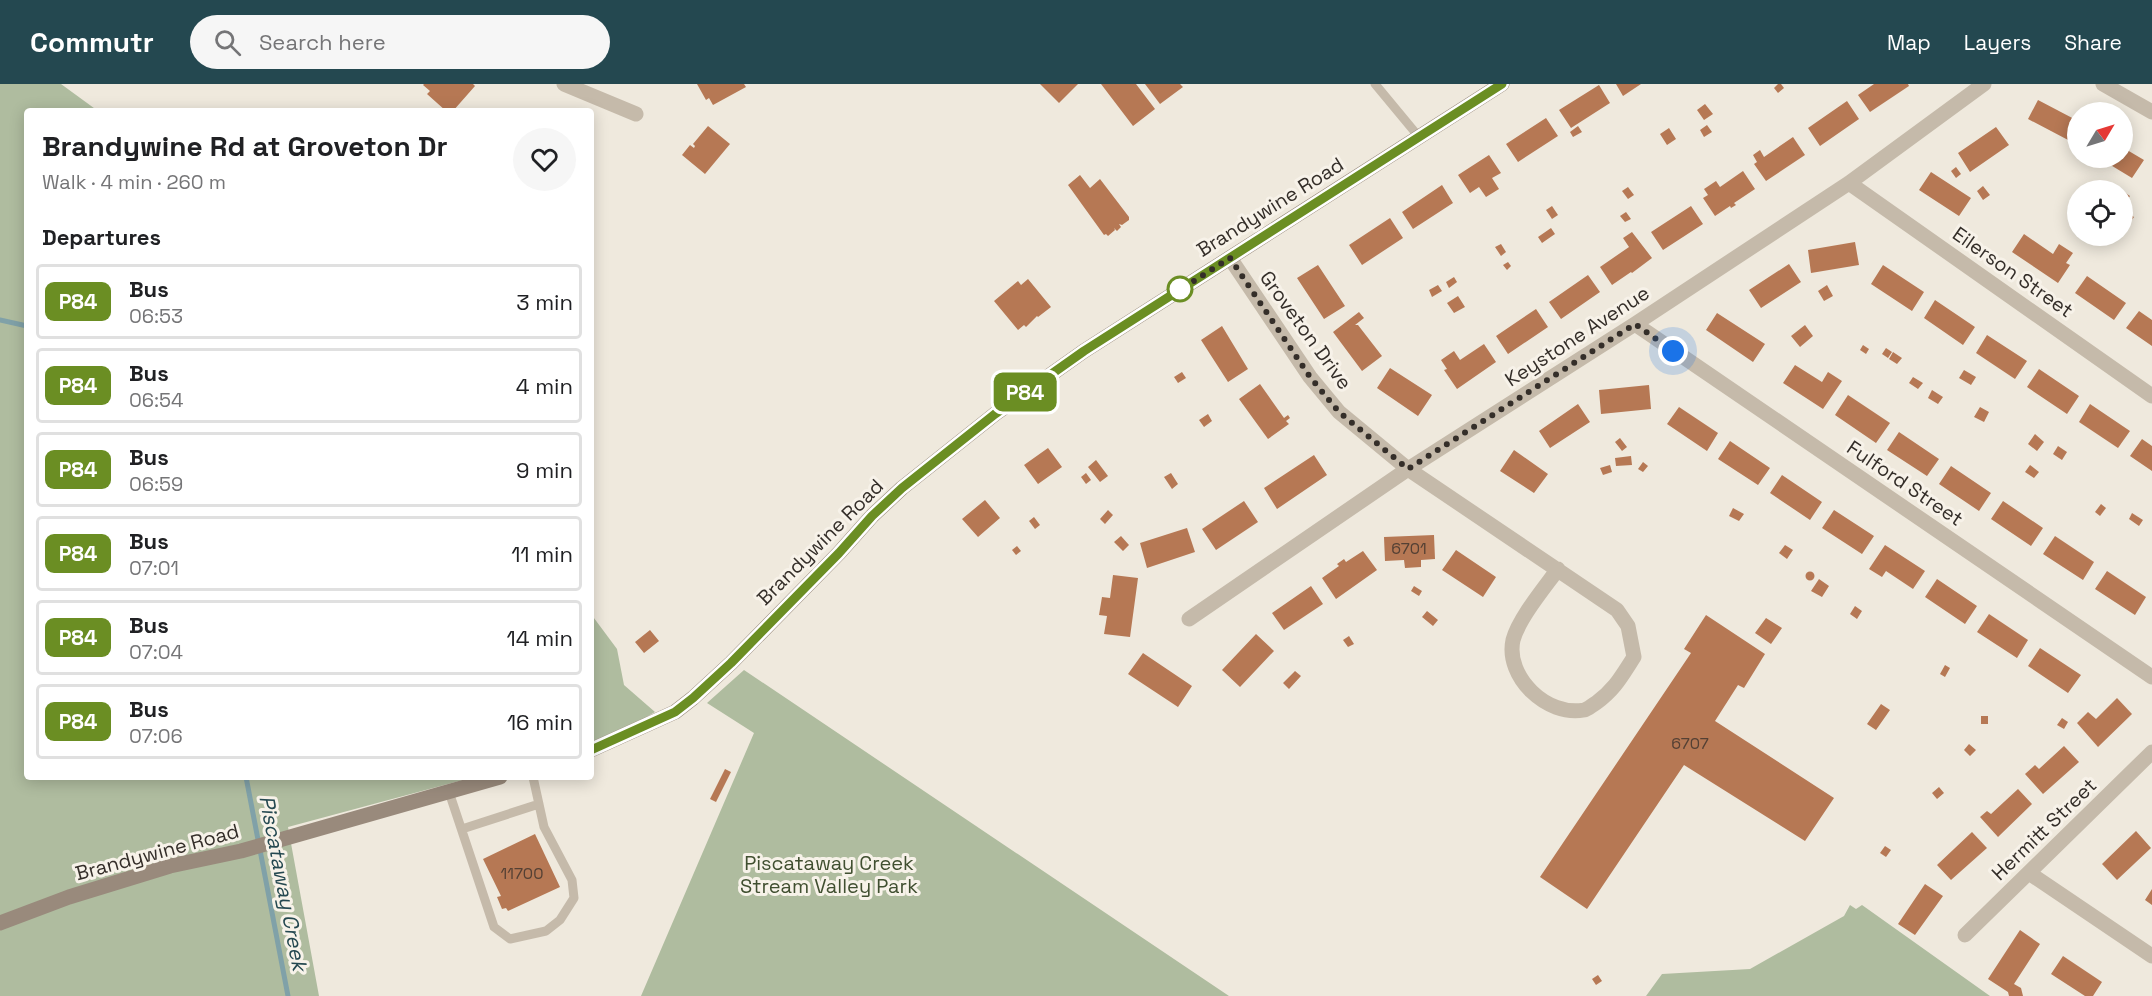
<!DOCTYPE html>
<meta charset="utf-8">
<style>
body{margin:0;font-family:"Space Grotesk",sans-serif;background:#f6f6f6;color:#202124;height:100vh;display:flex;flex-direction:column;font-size:22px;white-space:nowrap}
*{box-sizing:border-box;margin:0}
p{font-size:20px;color:#757577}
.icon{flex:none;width:33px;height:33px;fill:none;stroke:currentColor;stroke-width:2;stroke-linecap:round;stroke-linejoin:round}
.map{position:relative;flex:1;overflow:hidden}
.side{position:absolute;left:24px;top:24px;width:570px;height:672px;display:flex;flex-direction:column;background:#fff;border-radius:6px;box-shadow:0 3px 15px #0003}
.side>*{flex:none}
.badge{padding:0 12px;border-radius:9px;font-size:21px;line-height:39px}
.needle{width:39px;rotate:52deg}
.tools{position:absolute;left:2067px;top:18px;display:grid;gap:12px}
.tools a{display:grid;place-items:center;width:66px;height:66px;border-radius:50%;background:#fff;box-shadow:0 3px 15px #0003;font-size:30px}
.you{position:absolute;width:30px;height:30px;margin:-15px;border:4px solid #fff;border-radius:50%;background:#1a73e8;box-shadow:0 0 0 9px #1a73e833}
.map>.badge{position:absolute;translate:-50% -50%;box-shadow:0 0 0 3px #fff}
h2{padding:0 18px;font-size:22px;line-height:54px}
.round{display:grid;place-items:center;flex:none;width:63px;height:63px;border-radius:32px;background:#f6f6f6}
.headline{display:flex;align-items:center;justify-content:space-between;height:102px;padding:0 18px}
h1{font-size:28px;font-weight:700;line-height:45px}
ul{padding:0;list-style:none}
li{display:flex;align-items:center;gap:18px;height:75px;margin:0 12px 9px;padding:0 6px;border:3px solid #e0e0e0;border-radius:6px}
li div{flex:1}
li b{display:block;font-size:22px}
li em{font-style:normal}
li .badge{min-width:66px;font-weight:700;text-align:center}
header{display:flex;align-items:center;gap:36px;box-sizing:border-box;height:84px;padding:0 30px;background:#244850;color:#fff}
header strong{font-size:28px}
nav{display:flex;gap:33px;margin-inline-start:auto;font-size:21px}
.search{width:420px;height:54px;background:#f6f6f6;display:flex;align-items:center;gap:15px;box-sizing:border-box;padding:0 21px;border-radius:33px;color:#757577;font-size:22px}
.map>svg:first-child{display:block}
</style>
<header>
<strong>Commutr</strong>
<div class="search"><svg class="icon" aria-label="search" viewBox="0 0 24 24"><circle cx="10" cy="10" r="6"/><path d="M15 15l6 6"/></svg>Search here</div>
<nav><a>Map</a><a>Layers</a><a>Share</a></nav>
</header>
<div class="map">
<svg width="2152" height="912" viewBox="0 0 2152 912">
<rect width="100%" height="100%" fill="#efe9dd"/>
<!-- green -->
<path fill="#afbc9f" d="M0,0H61L98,27H27V693H474L288,743L319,912H0Z
M591,530L617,565L624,601L655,628L638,638L591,660Z
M744,586L1229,912H641L754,649L707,619Z
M1850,821L1856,825L1862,821L1990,912H1646L1662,890L1750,885L1844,832Z"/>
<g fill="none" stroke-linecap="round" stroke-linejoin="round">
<!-- stream -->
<path stroke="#80a1a8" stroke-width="5" d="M0,236L27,242
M246,693L288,912"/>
</g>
<!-- building -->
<path fill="#b67854" d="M424,0H473L475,2L453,27H446L427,10L430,7L423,1Z
M697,0H744L746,3L713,21L709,14L706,16Z
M1040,0H1078L1059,19Z
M1101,0H1136L1155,25L1133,42Z
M1145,0H1180L1183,3L1160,20Z
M1616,0H1641L1623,12Z
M1778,0H1781L1784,4L1778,9L1774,4Z
M1874,0H1908L1909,2L1870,28L1858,11Z
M1599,1L1610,19L1571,44L1559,26Z
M2038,16L2078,37V43L2070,57L2028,35Z
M1847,17L1859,35L1820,62L1808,44Z
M1705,20L1713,30L1704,36L1697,26Z
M1546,34L1558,52L1518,78L1506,60Z
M1707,41L1712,48L1704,53L1700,46Z
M708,42L730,60L705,90L682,71L690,61L694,64L695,62L693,60Z
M1578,42L1582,48L1573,53L1570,48Z
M1996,43L2009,61L1970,88L1958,69Z
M1669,44L1676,55L1667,61L1660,50Z
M1793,53L1805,71L1766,97L1754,80L1757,78L1753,71L1760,66L1764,73Z
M2122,63L2144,76L2132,94L2099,74H2122Z
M1489,71L1501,89L1492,94L1499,105L1486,113L1479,103L1470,109L1458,91Z
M1956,83L1961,90L1956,94L1951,87Z
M1743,87L1755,105L1734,119L1736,121L1731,124L1730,122L1715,132L1703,114L1708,111L1704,105L1716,97L1720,103Z
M1931,88L1971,114L1959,132L1919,106Z
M1080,91L1090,104L1100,95L1129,133V136L1122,141L1119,140L1121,143L1117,147L1114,144L1115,146L1108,152L1106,150L1104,151L1068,101Z
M1442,101L1453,119L1413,145L1402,128Z
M1983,102L1990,111L1983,116L1977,107Z
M1628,103L1634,111L1628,115L1622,107Z
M2122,107L2130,112L2122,123Z
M1552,122L1558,131L1552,135L1546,126Z
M1691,122L1703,140L1663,166L1651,148Z
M2125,127L2134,133L2129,140L2122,136Z
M1626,128L1631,135L1625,138L1620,132Z
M1390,134L1403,154L1362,181L1349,161Z
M1551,144L1555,150L1542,159L1538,153Z
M1632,148L1652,174L1632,189L1631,188L1612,201L1600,183L1629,163L1623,154Z
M2024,150L2053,170L2059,160L2073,169L2066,179L2070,181L2058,199L2012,168Z
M1855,158L1859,181L1811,189L1808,166Z
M1501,160L1506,168L1501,172L1495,163Z
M1508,178L1511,182L1507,186L1503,181Z
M1789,180L1801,198L1761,224L1749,206Z
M1318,181L1345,222L1324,235L1297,194Z
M1883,181L1924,208L1912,227L1871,200Z
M1588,191L1600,208L1561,235L1549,218Z
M2087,192L2126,219L2114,236L2075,209Z
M1454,193L1457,198L1449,204L1446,198Z
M1028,195L1051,223L1038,233L1037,232L1026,243L1024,241L1018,246L994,217L1018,197L1021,201Z
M1438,201L1442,207L1432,213L1429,206Z
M1827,201L1833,212L1824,217L1818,207Z
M1458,212L1465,223L1454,229L1447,219Z
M1935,216L1975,243L1963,261L1924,234Z
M1536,225L1548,243L1508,270L1496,252Z
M2139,227L2152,236V262L2126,244Z
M1359,228L1364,234L1355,241H1358L1382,272L1362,287L1333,248Z
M1717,229L1765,260L1753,278L1706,246Z
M1805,241L1813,252L1800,263L1791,252Z
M1222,242L1248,285L1228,298L1201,256Z
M1987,251L2027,277L2015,295L1976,269Z
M1484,260L1496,278L1457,305L1444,286L1447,285L1441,276L1454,267L1460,276Z
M1863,261L1869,265L1866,270L1860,266Z
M1886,264L1892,268L1888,274L1882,270Z
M1893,268L1902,274L1897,280L1889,275Z
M1795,281L1822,298L1828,288L1842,297L1823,325L1783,299Z
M1390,284L1432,311L1418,332L1377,304Z
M2039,285L2079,312L2067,330L2027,303Z
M1964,286L1976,293L1971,301L1959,294Z
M1182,288L1186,294L1178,299L1174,293Z
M1913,293L1923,299L1918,305L1909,299Z
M1260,300L1284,334L1288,331L1290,334L1286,337L1289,340L1268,355L1239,315Z
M1649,301L1651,325L1601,330L1599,306Z
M1932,306L1943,313L1938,320L1928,314Z
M1848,311L1890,339L1876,359L1835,331Z
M1578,320L1590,338L1550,364L1539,347Z
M2090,320L2130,347L2118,364L2079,338Z
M1679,323L1718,349L1707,367L1667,340Z
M1980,323L1989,328L1984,338L1974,333Z
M1208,330L1212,337L1204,343L1199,336Z
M1899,348L1939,375L1927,392L1887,366Z
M2035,350L2044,358L2037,367L2028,360Z
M1620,354L1627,363L1622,367L1615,358Z
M2142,355L2152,362V387L2130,372Z
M1730,357L1770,384L1758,401L1718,375Z
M2058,362L2067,368L2062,376L2053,370Z
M1048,364L1062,383L1038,400L1024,381Z
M1514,366L1548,390L1534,409L1500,387Z
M1314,371L1327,391L1277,425L1264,404Z
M1631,372L1632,381L1616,382L1615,374Z
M1096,376L1108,392L1100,398L1088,383Z
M1643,378L1648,382L1643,388L1638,385Z
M1610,381L1612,388L1603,391L1600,384Z
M2030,381L2039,388L2034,394L2025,388Z
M1951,382L1991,409L1979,427L1939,400Z
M1086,389L1091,396L1086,400L1081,393Z
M1171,389L1178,400L1172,405L1164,393Z
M1782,391L1822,418L1810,436L1770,409Z
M985,416L1000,434L978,453L962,435Z
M1244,417L1258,438L1216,466L1202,445Z
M2003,417L2043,444L2031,462L1991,435Z
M2101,420L2106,424L2100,432L2095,428Z
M1733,424L1744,430L1739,437L1729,432Z
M1108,426L1113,431L1105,440L1100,435Z
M1834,426L1874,452L1862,470L1822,444Z
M2132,429L2143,436L2139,442L2129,435Z
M1034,433L1040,441L1035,445L1029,437Z
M1187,444L1195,468L1147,484L1140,459Z
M1434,451L1435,475L1421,476V483L1405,484L1404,476L1385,477L1384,453Z
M1121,452L1129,461L1123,467L1114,458Z
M2055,452L2094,478L2083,496L2043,470Z
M1785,461L1793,466L1787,475L1779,469Z
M1885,461L1925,487L1913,505L1886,487L1882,493L1869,485Z
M1017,462L1021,467L1016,471L1012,466Z
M1456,466L1496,493L1483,513L1442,486Z
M1363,467L1377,486L1336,515L1322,494L1339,482L1337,480L1344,475L1346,478Z
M2107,487L2146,513L2135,531L2095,505Z
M1805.5 492a4.5 4.5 0 1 1 9 0a4.5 4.5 0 1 1-9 0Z
M1113,491L1138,494L1130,553L1104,550L1107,532L1099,531L1102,513L1110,514Z
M1819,495L1829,502L1822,513L1811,507Z
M1937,495L1977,522L1965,540L1925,513Z
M1311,502L1323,520L1284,546L1272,529Z
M1414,502L1422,507L1419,512L1411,507Z
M1855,522L1862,527L1857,535L1850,530Z
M1427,527L1438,536L1433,542L1422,533Z
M1989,530L2028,556L2017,574L1977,548Z
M1706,531L1765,570L1744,604L1738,601L1715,637L1834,714L1805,757L1684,681L1587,825L1540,793L1691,569L1684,565Z
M1766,534L1782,544L1771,560L1755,549Z
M650,546L659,557L644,569L635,558Z
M1256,550L1274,567L1240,603L1222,586Z
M1349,552L1354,560L1348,563L1343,556Z
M2040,564L2081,591L2068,609L2028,582Z
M1143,569L1192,602L1178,623L1128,590Z
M1945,581L1950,584L1945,593L1940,590Z
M1295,587L1301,592L1289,605L1283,599Z
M2117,614L2132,630L2098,663L2077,639L2088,628L2096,635Z
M1881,620L1890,626L1876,646L1867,640Z
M1981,632H1988V640H1981Z
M2062,634L2068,638L2064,645L2057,641Z
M1969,660L1976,666L1970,672L1964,666Z
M2064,662L2079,678L2043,710L2025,690L2035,681L2039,685Z
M725,685L731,688L716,718L710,715Z
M1939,703L1944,709L1937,715L1932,709Z
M2018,705L2032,720L1998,753L1980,733L1987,727L1991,730Z
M2136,747L2151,764L2117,796L2102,780Z
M1972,748L1987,764L1951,796L1937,781Z
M535,750L560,803L508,827L506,824L502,825L497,813L501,812L483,775Z
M1885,762L1891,766L1886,773L1880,769Z
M1925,800L1943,812L1915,851L1898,840Z
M2152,805V821L2145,816Z
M2020,846L2040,860L2014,900L2021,904L2023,912H2009L2008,908L1988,895Z
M2063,872L2102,898L2093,912H2085L2051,890Z
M1598,891L1602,897L1596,901L1592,895Z"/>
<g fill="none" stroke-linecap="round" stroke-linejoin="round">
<!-- service -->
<path stroke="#c5baaa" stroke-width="9" d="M1375,0L1419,53
M449,708L494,843L510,855L546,847L560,836L574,814L572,796L544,743L533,693
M462,745L539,720"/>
<!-- minor -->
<path stroke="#c5baaa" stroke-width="15" d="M564,0L636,30
M2103,0L2152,28
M1849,99L2152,312
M1230,174L1310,293L1339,328L1408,385L1617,526L1628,542L1634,573C1621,593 1615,605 1596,619C1592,621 1588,625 1584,626C1547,633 1505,593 1513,556C1519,534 1545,503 1558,485
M1635,240L2152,593
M1189,535L1408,385L1635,240L1849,99L1984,0
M2029,789L2152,872
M1965,851L2152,668"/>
<!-- secondary -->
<path stroke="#998a7c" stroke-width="15" d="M591,666L675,628L693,614L731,579L839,469L872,432L902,404L995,330L1084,267L1502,0
M0,839L69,813L170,782L241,767L500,693"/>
</g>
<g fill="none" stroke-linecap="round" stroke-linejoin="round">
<defs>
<path id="line" d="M591,666L675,628L693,614L731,579L839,469L872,432L902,404L995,330L1084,267L1502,0"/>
</defs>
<!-- line casing -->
<use href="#line" stroke="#fff" stroke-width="14"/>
<!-- line -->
<use href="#line" stroke="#6b8e23" stroke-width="9"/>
<!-- walk -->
<path stroke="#342e29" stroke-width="6" stroke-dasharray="0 10.8" d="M1180,205L1178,207L1230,174L1310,293L1339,328L1408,385L1635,240L1673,267"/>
</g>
<!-- markers -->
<circle fill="#fff" stroke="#6b8e23" stroke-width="3" cx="1180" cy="205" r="12"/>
<g text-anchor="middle" stroke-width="6" stroke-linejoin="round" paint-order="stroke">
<!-- number labels -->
<g font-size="16" fill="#544034">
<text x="1409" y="470">6701</text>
<text x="1690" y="665">6707</text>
<text x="522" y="795">11700</text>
</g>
<!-- street labels -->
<g font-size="20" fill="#342e29" stroke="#f7f2e9">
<text transform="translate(1270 123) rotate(-32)" y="7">Brandywine Road</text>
<text transform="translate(2013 188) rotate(35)" y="7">Eilerson Street</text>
<text transform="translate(1306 246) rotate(54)" y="7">Groveton Drive</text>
<text transform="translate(1577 252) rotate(-33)" y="7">Keystone Avenue</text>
<text transform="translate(1905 399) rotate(34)" y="7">Fulford Street</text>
<text transform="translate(820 458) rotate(-45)" y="7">Brandywine Road</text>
<text transform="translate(2044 745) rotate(-44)" y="7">Hermitt Street</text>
<text transform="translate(157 768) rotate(-15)" y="7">Brandywine Road</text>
</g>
<!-- park labels -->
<g font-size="20" fill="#404f30" stroke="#f7f2e9">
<text x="829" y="786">Piscataway Creek<tspan x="829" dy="23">Stream Valley Park</tspan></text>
</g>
<!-- water labels -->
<g font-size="21" font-style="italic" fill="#244850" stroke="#f7f2e9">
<text transform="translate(283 799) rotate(79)" y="7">Piscataway Creek</text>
</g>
</g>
</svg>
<div class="tools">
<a><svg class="needle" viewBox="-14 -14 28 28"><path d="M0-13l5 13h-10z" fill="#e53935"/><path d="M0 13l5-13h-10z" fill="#757577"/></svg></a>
<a><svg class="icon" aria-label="locate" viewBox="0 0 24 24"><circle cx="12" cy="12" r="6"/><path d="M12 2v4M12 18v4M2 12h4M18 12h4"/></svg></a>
</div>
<div class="you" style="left:1673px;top:267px"></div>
<b class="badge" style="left:1025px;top:308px;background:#6b8e23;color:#fff">P84</b>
<section class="side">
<div class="headline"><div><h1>Brandywine Rd at Groveton Dr</h1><p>Walk · 4 min · 260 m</p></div><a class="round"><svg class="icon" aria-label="heart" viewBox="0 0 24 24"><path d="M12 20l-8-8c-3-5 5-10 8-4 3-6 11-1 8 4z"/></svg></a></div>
<h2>Departures</h2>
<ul>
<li><span class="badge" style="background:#6b8e23;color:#fff">P84</span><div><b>Bus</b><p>06:53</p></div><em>3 min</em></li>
<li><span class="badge" style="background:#6b8e23;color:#fff">P84</span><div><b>Bus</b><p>06:54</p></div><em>4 min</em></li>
<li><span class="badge" style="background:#6b8e23;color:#fff">P84</span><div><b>Bus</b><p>06:59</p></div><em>9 min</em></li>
<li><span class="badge" style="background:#6b8e23;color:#fff">P84</span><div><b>Bus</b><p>07:01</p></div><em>11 min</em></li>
<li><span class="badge" style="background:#6b8e23;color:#fff">P84</span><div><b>Bus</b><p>07:04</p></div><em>14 min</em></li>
<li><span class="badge" style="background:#6b8e23;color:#fff">P84</span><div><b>Bus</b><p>07:06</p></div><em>16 min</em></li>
</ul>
</section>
</div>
